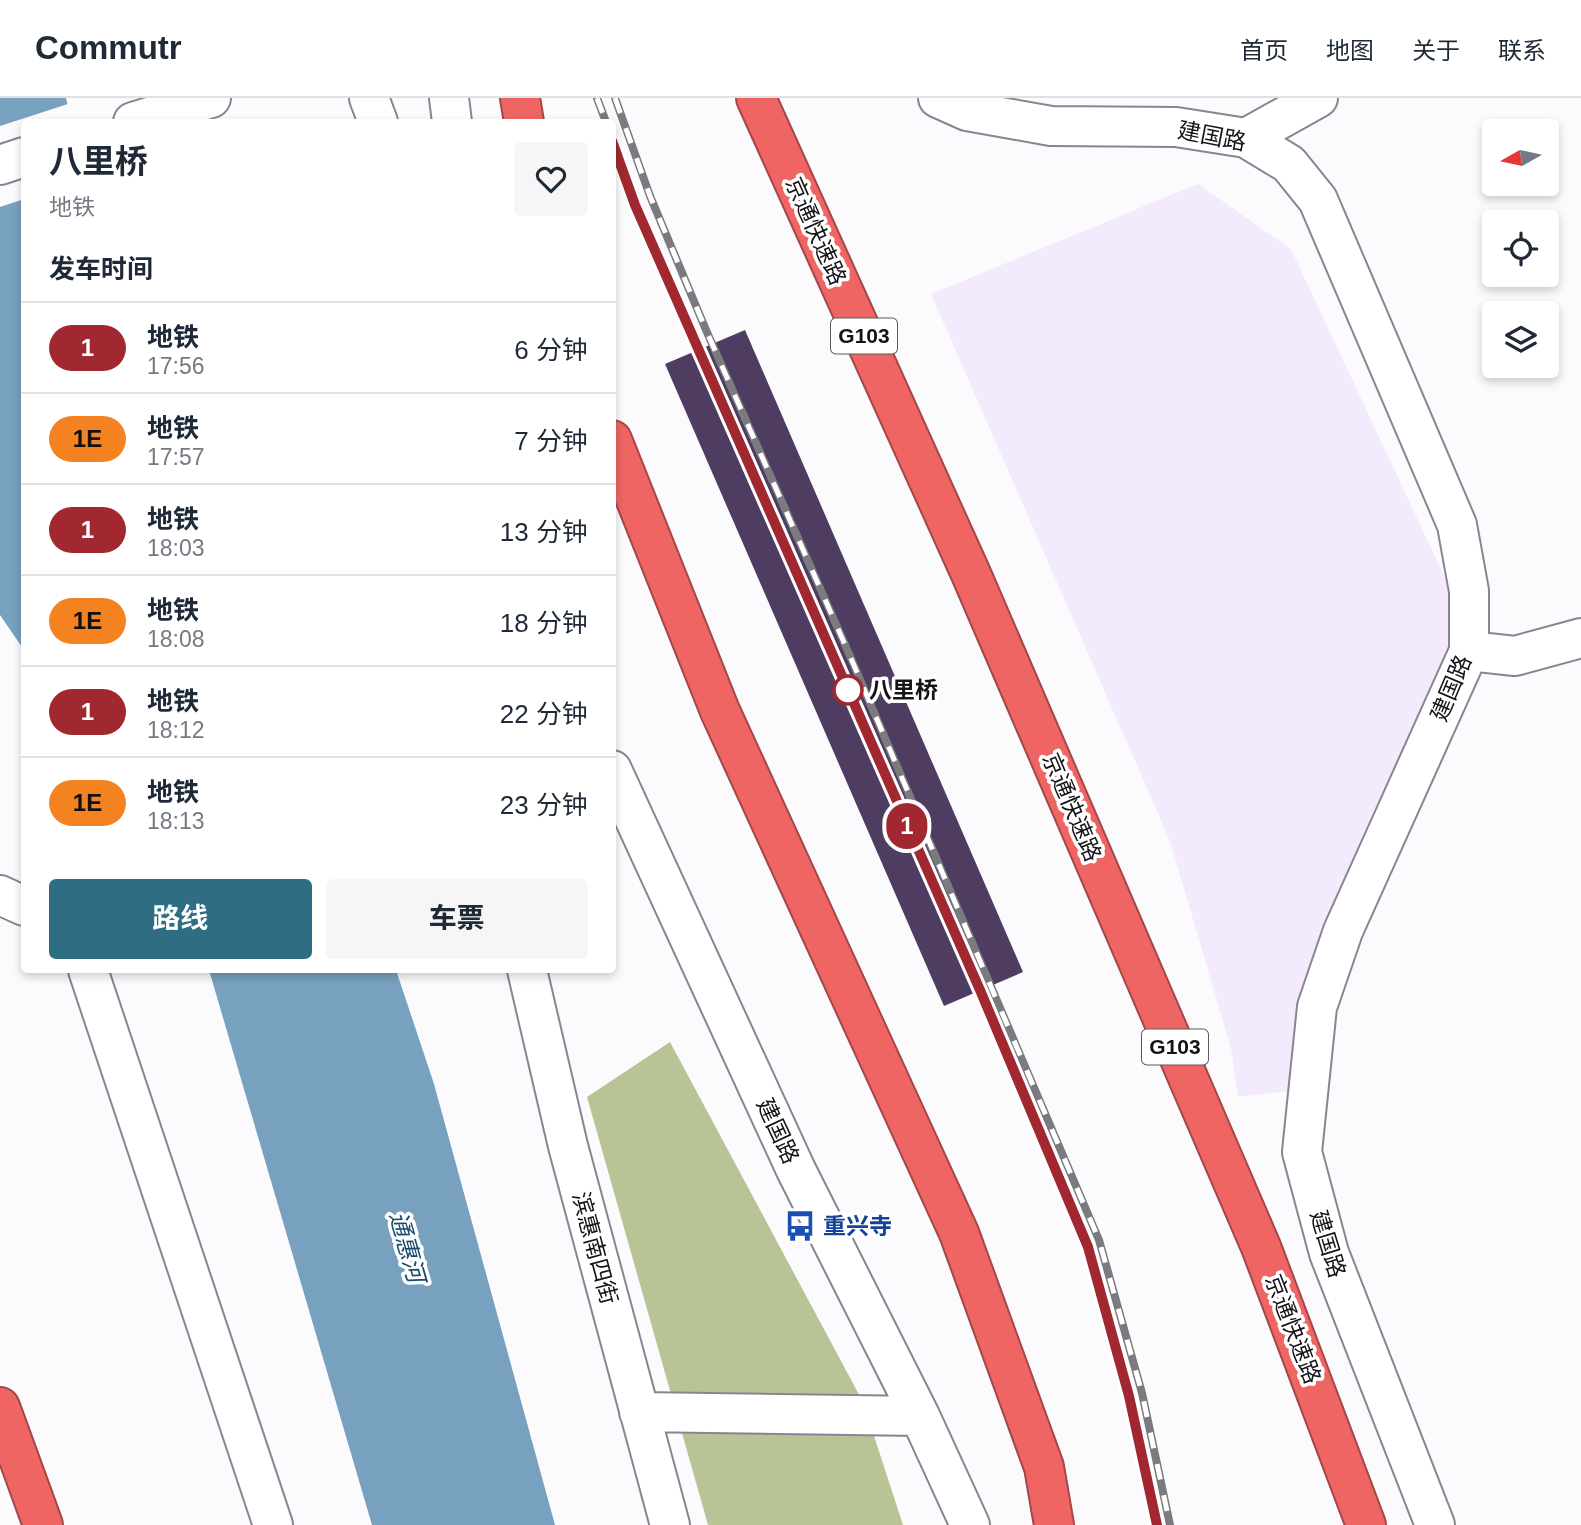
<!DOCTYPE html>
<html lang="zh">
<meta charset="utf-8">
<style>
body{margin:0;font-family:Arial,"Noto Sans SC",sans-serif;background:#f6f6f7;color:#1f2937;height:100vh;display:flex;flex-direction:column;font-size:26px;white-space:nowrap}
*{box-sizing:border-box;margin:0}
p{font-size:23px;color:#747a83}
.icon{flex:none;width:38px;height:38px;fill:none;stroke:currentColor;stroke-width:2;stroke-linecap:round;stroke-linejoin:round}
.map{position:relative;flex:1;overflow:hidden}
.drawer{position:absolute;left:21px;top:21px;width:595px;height:854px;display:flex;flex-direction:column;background:#fff;border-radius:7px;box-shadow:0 4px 10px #0003}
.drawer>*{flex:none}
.badge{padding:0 14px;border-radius:23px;font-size:24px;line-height:46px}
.needle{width:46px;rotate:261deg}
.fabs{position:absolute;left:1482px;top:21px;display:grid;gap:14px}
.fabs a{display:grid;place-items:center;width:77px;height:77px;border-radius:7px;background:#fff;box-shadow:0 4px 10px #0003;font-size:35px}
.map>.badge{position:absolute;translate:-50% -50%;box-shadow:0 0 0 4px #fff}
h2{padding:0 28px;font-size:26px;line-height:63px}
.round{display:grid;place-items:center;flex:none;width:74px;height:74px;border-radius:7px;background:#f6f6f7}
.overview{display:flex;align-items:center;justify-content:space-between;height:119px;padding:0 28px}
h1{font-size:33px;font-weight:700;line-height:52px}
.cta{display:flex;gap:14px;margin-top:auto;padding:14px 28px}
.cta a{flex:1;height:80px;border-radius:7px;background:#2f6d83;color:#fff;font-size:28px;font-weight:700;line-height:80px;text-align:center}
.cta a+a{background:#f6f6f7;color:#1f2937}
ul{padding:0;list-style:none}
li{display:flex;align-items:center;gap:21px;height:91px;padding:0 28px;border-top:2px solid #e0e1e3}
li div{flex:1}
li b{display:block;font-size:26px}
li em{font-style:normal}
li .badge{min-width:77px;font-weight:700;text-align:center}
header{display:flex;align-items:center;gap:42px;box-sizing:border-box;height:98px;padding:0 35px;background:#fff;border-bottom:2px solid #e0e1e3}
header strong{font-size:33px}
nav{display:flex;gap:38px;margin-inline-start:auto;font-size:24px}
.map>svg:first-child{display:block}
</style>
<header>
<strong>Commutr</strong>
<nav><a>首页</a><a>地图</a><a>关于</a><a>联系</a></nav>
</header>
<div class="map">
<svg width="1581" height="1427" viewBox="0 0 1581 1427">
<rect width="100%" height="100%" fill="#fbfafd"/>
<!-- built -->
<path fill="#f3eafd" d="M1198,86L1291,151L1446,482L1455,536L1361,740L1304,898L1288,993L1238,999L1231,950L1170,743L931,196Z"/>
<!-- forest -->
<path fill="#b8c496" d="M670,944L863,1304L903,1427H708L587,999Z"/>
<!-- water -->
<path fill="#77a1bf" d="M0,0H66L72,24H24V552L0,517Z
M209,872H396L434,986L555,1427H372Z"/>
<!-- pier -->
<path fill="#fbfafd" d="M213,0H285L290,17L267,24H220Z
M71,5L76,24H24V101L0,109V28Z"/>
<!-- building -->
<path fill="#4e3c61" d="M745,232L1023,874L944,908L665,266Z"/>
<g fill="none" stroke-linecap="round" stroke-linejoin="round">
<defs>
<path id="minor" d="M369,0L378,24
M449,0L452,24
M938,0L967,13L1051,28L1176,29L1246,40L1289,66L1318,102L1457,427L1469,493V553L1343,833L1317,909L1302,1054L1329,1155L1435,1427
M133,24L211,0
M1246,40L1318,0
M0,67L24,59
M1469,553L1515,558L1581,540
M612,672L796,1072L920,1318L970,1427
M0,797L24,808
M88,872L273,1427
M527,872L568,1048L670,1427
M639,1314L920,1318"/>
<path id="highway" d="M520,0L524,24
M756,0L971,476L1261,1149L1366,1427
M612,342L720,613L959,1135L1044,1369L1054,1427
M0,1309L43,1427"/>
</defs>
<!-- minor casing -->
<use href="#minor" stroke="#8a8492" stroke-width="42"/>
<!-- highway casing -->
<use href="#highway" stroke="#a34849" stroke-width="42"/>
<!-- minor -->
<use href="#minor" stroke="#fff" stroke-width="38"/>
<!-- highway -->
<use href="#highway" stroke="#ef6563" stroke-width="38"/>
<defs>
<path id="rail" d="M597,0L606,24
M615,0L650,98L706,232L850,558L1099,1142L1142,1295L1170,1427
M612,43L635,107L980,892L1088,1148L1129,1298L1157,1427"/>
</defs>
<!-- rail casing -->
<use href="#rail" stroke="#7b7a7e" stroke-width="8"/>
<!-- rail -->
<use href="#rail" stroke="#fff" stroke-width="5" stroke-dasharray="16" stroke-linecap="butt"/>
</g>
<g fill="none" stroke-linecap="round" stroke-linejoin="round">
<defs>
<path id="line" d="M612,43L635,107L980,892L1088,1149L1129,1298L1157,1427"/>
</defs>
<!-- line casing -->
<use href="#line" stroke="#fff" stroke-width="16"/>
<!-- line -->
<use href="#line" stroke="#a12830" stroke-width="10"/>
</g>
<!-- icons -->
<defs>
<symbol id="bus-bare" viewBox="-9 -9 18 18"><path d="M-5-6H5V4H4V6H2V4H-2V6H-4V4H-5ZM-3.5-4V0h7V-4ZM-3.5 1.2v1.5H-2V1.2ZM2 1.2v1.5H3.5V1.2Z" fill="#1a4fb4" stroke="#fff" stroke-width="2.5" paint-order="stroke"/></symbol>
</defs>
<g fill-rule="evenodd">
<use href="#bus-bare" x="778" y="1106" width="44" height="44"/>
</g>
<!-- markers -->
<circle fill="#fff" stroke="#a12830" stroke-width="3.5" cx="848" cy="592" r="14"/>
<g text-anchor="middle" stroke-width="7" stroke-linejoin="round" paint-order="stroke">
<!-- shield labels -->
<g fill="#fff" stroke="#5b5a5d" stroke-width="2">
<rect x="831" y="220.5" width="66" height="35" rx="5"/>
<rect x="1142" y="931.5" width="66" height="35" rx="5"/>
</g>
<g font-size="21" font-weight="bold" fill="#151318">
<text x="864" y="245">G103</text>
<text x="1175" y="956">G103</text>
</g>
<!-- street labels -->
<g font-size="23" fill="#151318" stroke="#fff">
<text transform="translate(1212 38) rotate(11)" y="8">建国路</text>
<text transform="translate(816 133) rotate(66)" y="8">京通快速路</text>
<text transform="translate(1451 590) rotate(-67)" y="8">建国路</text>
<text transform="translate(1072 709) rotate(67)" y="8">京通快速路</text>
<text transform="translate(778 1033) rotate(65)" y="8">建国路</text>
<text transform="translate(1328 1146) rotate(73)" y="8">建国路</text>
<text transform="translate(595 1150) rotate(75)" y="8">滨惠南四街</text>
<text transform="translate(1293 1231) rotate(69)" y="8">京通快速路</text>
</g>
<!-- stop labels -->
<g font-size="23" font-weight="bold" fill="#151318" stroke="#fff" text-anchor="start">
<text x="869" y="600">八里桥</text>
</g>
<!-- transit labels -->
<g font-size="23" font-weight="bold" fill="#164399" stroke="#fff" text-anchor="start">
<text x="823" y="1136">重兴寺</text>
</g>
<!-- water labels -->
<g font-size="24" font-style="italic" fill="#194c6b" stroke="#fff">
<text transform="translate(407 1149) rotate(74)" y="8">通惠河</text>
</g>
</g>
</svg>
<div class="fabs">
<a><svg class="needle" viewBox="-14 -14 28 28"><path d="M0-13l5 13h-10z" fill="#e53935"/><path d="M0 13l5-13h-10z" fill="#747a83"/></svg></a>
<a><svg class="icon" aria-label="locate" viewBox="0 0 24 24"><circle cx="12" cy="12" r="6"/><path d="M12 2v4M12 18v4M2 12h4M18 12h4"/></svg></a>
<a><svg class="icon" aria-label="layers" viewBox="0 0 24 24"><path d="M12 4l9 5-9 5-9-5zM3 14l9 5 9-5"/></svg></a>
</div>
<b class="badge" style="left:907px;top:728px;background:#a12830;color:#fff">1</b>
<section class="drawer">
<div class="overview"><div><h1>八里桥</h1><p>地铁</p></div><a class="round"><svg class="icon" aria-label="heart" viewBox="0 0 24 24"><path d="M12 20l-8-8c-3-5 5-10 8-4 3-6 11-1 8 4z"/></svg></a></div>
<h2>发车时间</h2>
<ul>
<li><span class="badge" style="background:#a12830;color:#fff">1</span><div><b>地铁</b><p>17:56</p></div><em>6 分钟</em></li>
<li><span class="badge" style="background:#f58220;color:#111">1E</span><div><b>地铁</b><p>17:57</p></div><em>7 分钟</em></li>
<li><span class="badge" style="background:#a12830;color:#fff">1</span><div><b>地铁</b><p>18:03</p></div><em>13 分钟</em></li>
<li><span class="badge" style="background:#f58220;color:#111">1E</span><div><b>地铁</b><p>18:08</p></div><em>18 分钟</em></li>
<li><span class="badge" style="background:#a12830;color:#fff">1</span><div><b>地铁</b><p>18:12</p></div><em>22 分钟</em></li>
<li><span class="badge" style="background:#f58220;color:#111">1E</span><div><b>地铁</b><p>18:13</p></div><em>23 分钟</em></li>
</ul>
<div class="cta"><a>路线</a><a>车票</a></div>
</section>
</div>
